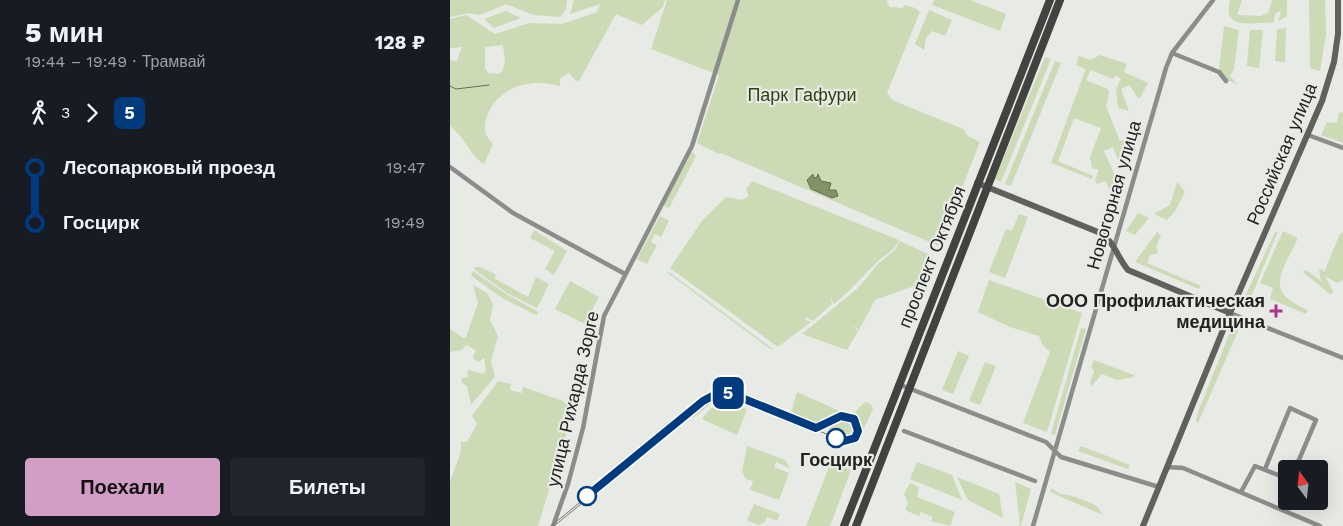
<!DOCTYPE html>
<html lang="ru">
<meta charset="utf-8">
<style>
body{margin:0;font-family:"Work Sans",sans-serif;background:#20242c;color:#f1f3f6;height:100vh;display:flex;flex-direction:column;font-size:19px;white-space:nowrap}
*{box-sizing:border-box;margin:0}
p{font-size:16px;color:#9ea1a6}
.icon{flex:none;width:28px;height:28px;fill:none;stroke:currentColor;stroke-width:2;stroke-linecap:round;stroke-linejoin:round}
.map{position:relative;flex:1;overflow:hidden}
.details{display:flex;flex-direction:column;background:#171b24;width:450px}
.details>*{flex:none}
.badge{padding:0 10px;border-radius:8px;font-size:18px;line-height:32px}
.needle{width:32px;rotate:345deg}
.buttons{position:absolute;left:828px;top:460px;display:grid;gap:10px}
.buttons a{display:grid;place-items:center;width:50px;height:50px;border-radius:5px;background:#171b24;box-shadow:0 5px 20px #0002;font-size:25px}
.map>.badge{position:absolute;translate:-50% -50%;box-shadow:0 0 0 2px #fff}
.legs{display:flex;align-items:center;gap:8px;height:55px;padding:0 25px;font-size:16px}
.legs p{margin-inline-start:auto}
.headline{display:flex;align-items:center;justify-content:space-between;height:85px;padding:0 25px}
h1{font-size:28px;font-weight:800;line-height:38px}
.action{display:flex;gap:10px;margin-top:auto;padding:10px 25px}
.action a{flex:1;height:58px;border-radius:5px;background:#d29ec6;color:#111;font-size:20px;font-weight:800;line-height:58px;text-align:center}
.action a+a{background:#20242c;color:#f1f3f6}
ul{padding:0 25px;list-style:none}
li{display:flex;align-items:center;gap:18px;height:55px;font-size:19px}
li i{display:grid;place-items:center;width:8px;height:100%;margin:0 6px;background:currentColor}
li i::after{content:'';width:12px;height:12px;margin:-6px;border:4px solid;border-radius:50%;background:#171b24}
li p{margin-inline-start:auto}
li:first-child i{background:linear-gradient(#0000 50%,currentColor 0)}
li:last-child i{background:linear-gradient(currentColor 50%,#0000 0)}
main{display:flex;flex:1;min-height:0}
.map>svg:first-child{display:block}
</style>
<main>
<section class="details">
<div class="headline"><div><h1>5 мин</h1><p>19:44 – 19:49 · Трамвай</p></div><b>128 ₽</b></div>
<div class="legs"><svg class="icon" aria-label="walk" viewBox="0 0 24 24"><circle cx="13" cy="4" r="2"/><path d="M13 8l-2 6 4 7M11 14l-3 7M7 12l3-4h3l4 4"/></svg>3<svg class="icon" aria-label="forward" viewBox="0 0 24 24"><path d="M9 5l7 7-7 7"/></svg><b class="badge" style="background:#003b80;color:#fff">5</b></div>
<ul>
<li><i style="color:#003b80"></i><b>Лесопарковый проезд</b><p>19:47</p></li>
<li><i style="color:#003b80"></i><b>Госцирк</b><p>19:49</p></li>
</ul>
<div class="action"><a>Поехали</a><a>Билеты</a></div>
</section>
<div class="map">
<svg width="893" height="526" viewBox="0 0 893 526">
<rect width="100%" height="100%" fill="#e8eae6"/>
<!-- green -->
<path fill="#ccdab5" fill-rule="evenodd" d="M0,0H117L116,9L110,17L83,15L56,4L30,15L19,13L0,17Z
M124,0H215L213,7L192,25L166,14L129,81L125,80L119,73L110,78V86C81,78 48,86 37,116C33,129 34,134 43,144L34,164C20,156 16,138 0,126V60L7,61L12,47L0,48V19L16,15L45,34L79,23L112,24L147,12L150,4L120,14ZM53,45L55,60L53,70L49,74L38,73L35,68V47Z
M217,0H439L436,1L440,7L452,8L455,5L465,8L470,12L437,93L442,100L513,129L518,136L530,142L489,246L271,153L269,154L247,143L269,75L201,49Z
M484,0H520L556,14L550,31L482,5Z
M780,0H792L787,15L811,16L818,13L822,0H837V16L828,21L831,13L829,11L825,14L823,23C803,21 772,33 780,0Z
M859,0H875L876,34L870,71L860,68Z
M479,10L502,20L495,36L482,31L476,38L474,50L465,44Z
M56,11L71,18L44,28L34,19Z
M774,26L789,30L784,69L780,76L787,84L777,80L769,69Z
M836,28L835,62L825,61L827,29Z
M800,30H813L809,68L797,66Z
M650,55L677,64L674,72L698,83L690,98L687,97L680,85L671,89L679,111L668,108L666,89L671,78L665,76L663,79L641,70L636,80L658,89L659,94L656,106L670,141L680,138L674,159L669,162L663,147L654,151L665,176H671L664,201L656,181L647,184L645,180L649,170L642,168L640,157L651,128L624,118L608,161L643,176L642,179L601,163L635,71V69L626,65L629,56L641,60Z
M595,57L601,59L551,182L545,179Z
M605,61L611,63L561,186L555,184Z
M889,112L893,113V143L871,135L877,122L887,123Z
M242,152L246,155L243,162L219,208L213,205Z
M302,181L449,240C444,252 435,254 427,262C412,277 400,291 384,304L380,297L382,304L363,321L356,317L354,319L361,322L328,347L220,268L252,221L276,197L292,200L299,196L296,190Z
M727,182L735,192L725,211L717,220L704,214L720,205Z
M688,213L699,218L685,235L676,231Z
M569,214L578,217L555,278L539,272L556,229L562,231Z
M210,216L219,221L211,237L205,234L201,242L207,245L197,264L187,259Z
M84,230L117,251L104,275L95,269L105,251L80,238Z
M828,231L798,305L792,303L825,232Z
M833,231L848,238C833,271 812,292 858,310L856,314L820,299L823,288L810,283Z
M707,232L711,235L706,247L708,253L700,255L697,263L751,286L749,289L685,262Z
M893,232V280L887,283L875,276L883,291L881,295L853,272L856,270L871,281L869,270L872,269L874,272L890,234Z
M450,241L480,255L467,285L425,300L409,330L402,325L408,331L397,350L352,334L408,288L429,263L445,250Z
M25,267H31L46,275L44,278L78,297L86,277L99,284L87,308L57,293L25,270Z
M23,271L56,294L87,311L88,314L86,315L52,298L23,277L21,275Z
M219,272L312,341L324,350L320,349L218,273Z
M539,280L632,313L597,432L573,423L600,352L592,344L589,336L560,327L528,312Z
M120,281L149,297L135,324L105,309Z
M23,285L37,293L43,304L40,320L48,336L41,361L45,377L21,405L17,386L11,382L12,378L18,377L17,372L19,370L33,374L36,370L34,358L28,362L23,358L26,350L16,345L12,350L0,352V329L13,338L16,337L28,303Z
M782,327L789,329L748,423L746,422L748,412Z
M631,328L636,329L605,435L601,434Z
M508,351L519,356L503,394L492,390Z
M644,360L684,375V377L667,380L652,374L641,387L640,382L644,371L641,367Z
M535,362L546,366L530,405L519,401Z
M48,381L61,384L60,390L72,393L73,387L113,401L120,408L116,435L88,526H0V482L11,451V442H17L27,424L22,416Z
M262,391L275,392C260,393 252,400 240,410L241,414L259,400L268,398L243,418L240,416L193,454L190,450L197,444Z
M347,392L394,413L400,416H390L372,425L344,415L342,410Z
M277,402L297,409L287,435L252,419C258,410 266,403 277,402Z
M415,402L421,404L423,409L413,430L405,412Z
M390,418H399L404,423L406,432L401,438L374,427Z
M297,446L335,460L340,468L326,462L324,467L339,473L329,500L300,490L303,481L296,479L292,471Z
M631,446L680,465L678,469L628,451Z
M381,462L401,470L380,526H356Z
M467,462L502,475L512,500L460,479Z
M507,477L549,494L553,518L518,500Z
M565,482L581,489L571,526H567L570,525Z
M460,483L469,487L467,497L505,512L500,526L481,521L483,517L471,512L469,516L455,510L458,503L454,494Z
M602,488L610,494C616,493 640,502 645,505C649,508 651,512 653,515L600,492Z
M304,504L330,514L327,521L317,517L315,522L308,525L297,520Z"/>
<!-- water -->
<path fill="#829267" stroke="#657052" d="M363,174L364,178L367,177L368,174L371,181L381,183L379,190H386L388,196L382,198L361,189L357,180Z"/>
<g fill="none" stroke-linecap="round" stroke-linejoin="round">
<!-- stream -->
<path stroke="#657052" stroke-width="1" d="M0,86L6,89L39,85"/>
<!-- street -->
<path stroke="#8c8d8b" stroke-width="4.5" d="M722,53L769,72L776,81
M858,135L893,148
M0,167L63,213L175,274
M780,313L893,358
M448,384L596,442L611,457L709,487
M454,431L585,481
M717,467L733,468L870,526
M815,469L840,408L866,420L845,469
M791,492L805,466L836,478
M103,526L118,484L133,428L154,316L242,146L288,0
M583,526L716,68L722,53L763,0"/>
<!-- secondary -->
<path stroke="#60615f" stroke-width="6" d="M527,183L648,232C664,240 667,257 678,270L780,313
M693,526L780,313L872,101L884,62L888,34V0"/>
<!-- primary -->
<path stroke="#424341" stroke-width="8" d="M394,526L600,0
M406,526L610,0"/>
<!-- tram -->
<path stroke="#787876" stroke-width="1" d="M101,526L260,396L268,393L282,394L366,428L391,417L404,419C408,426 409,430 405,438L394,441L281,396L269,395L261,398L104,526"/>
</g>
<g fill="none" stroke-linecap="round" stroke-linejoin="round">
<defs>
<path id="line-1" d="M137,496L253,401L268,393L282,394L366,428L391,416L404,419L408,431L405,438L394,441L386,438"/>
</defs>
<!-- line-1 casing -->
<use href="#line-1" stroke="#fff" stroke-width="11"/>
<!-- line-1 -->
<use href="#line-1" stroke="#003b80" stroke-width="8"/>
</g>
<!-- markers -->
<path fill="#ac358c" stroke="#e8eae6" stroke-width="2" d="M823.5 303.5h5v5h5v5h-5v5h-5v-5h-5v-5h5z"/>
<g fill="#fff" stroke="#003b80" stroke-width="2.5">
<circle cx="386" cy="438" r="9"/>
<circle cx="137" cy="496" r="9"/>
</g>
<g text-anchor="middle" stroke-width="4.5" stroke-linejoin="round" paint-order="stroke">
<!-- park labels -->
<g font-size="18" fill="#32410e" stroke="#e8eae6">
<text x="352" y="101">Парк Гафури</text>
</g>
<!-- street labels -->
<g font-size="18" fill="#212120" stroke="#e8eae6">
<text transform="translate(832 154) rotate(-67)" y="6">Российская улица</text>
<text transform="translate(664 195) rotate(-74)" y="6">Новогорная улица</text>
<text transform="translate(482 257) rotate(-68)" y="6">проспект Октября</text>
<text transform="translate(123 399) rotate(-77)" y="6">улица Рихарда Зорге</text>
</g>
<!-- poi labels -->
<g font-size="18" font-weight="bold" fill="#212120" stroke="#e8eae6" text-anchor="end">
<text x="815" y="307">ООО Профилактическая<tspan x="815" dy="21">медицина</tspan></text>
</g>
<!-- stop labels -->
<g font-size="18" font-weight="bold" fill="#212120" stroke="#e8eae6">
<text x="386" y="466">Госцирк</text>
</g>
</g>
</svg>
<div class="buttons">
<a><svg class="needle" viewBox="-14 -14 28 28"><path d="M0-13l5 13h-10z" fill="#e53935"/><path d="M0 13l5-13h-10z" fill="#9ea1a6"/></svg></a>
</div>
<b class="badge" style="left:278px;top:393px;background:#003b80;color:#fff">5</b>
</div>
</main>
